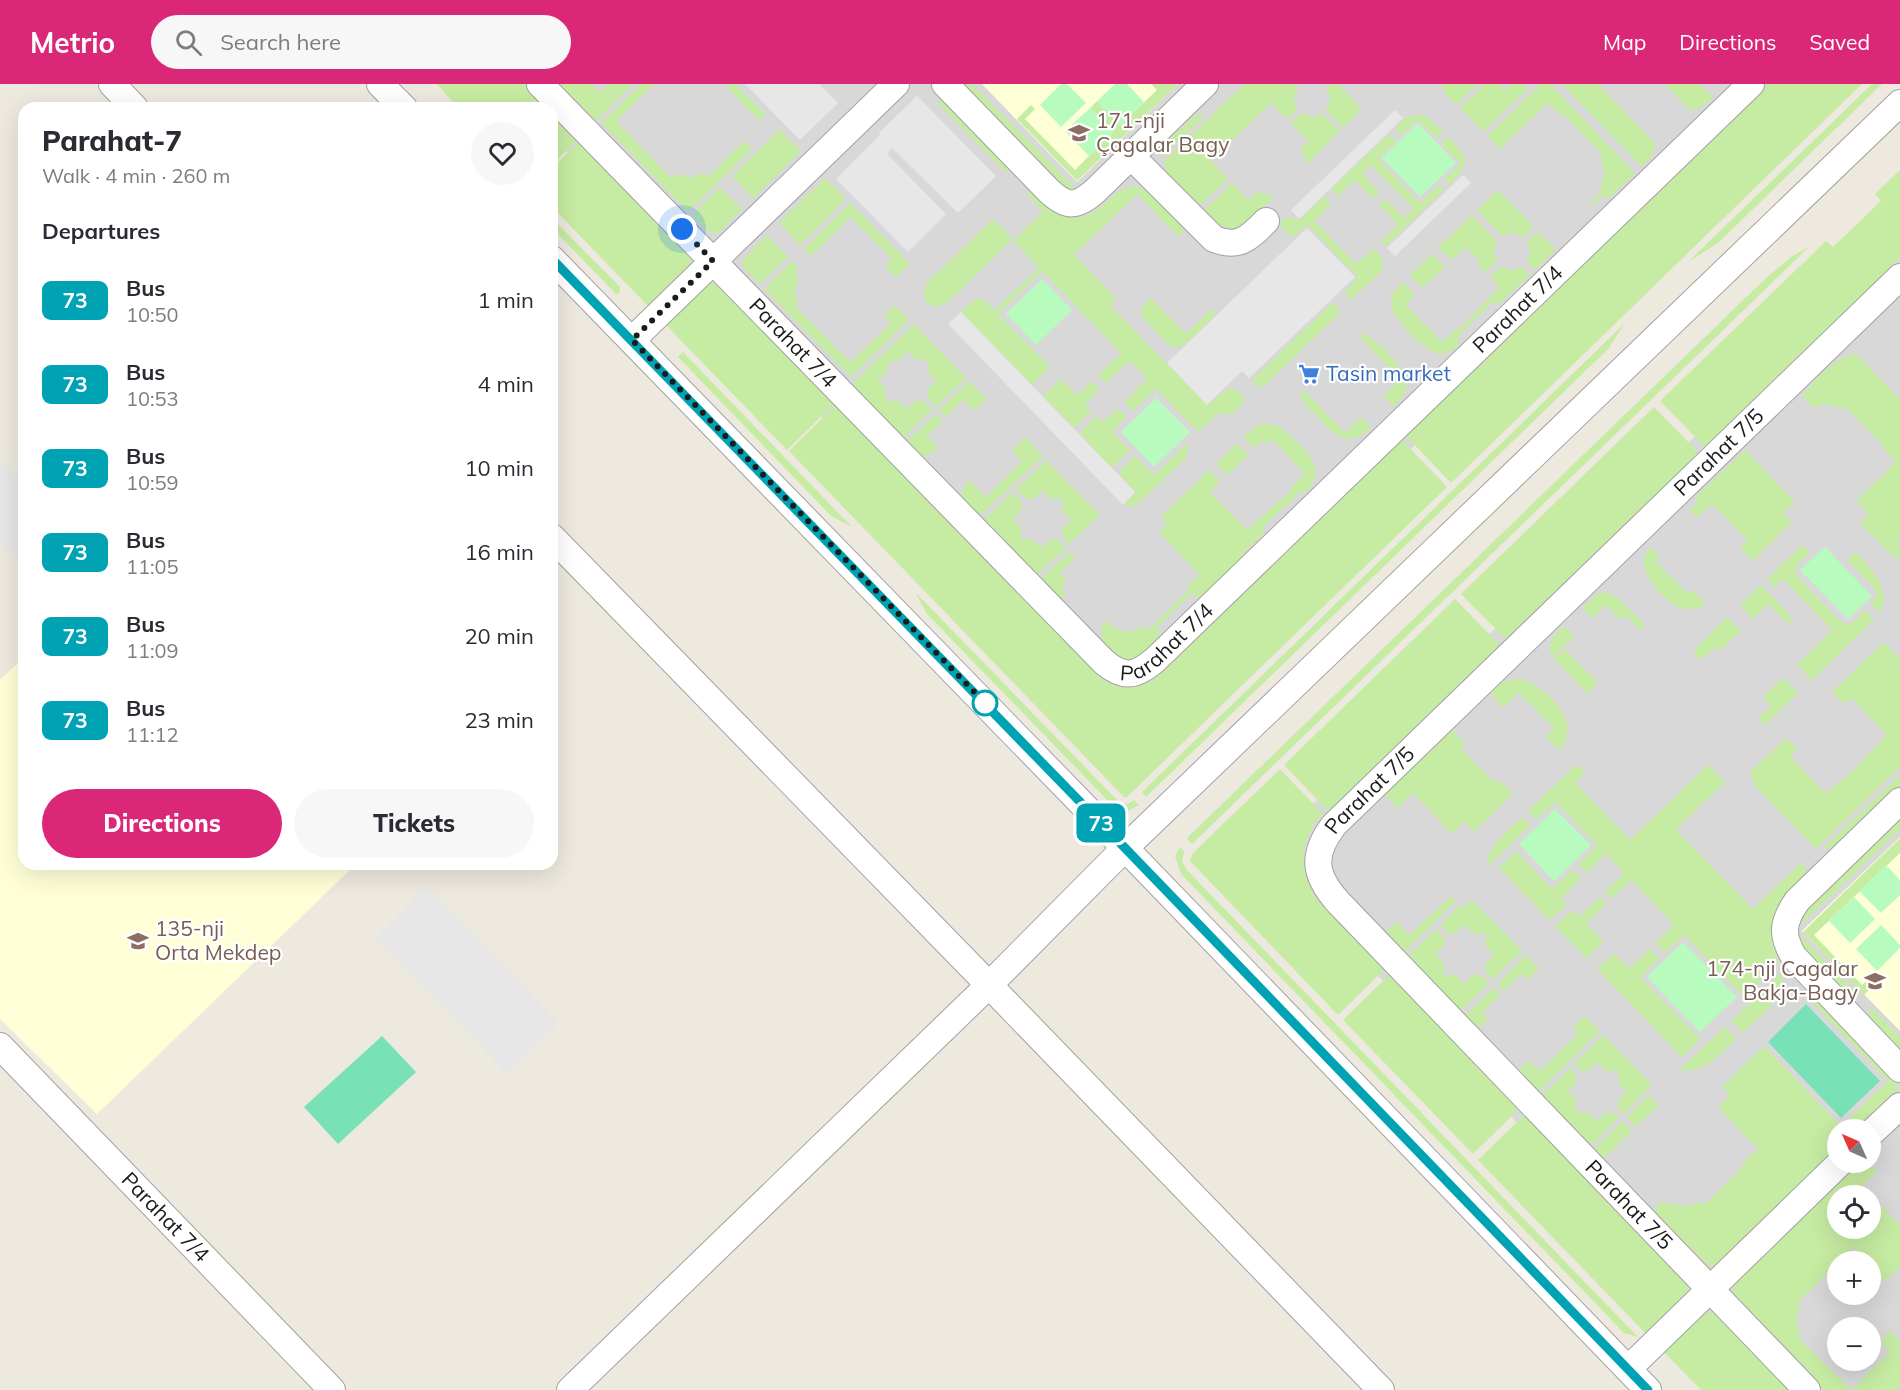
<!DOCTYPE html>
<meta charset="utf-8">
<style>
body{margin:0;font-family:Mulish,sans-serif;background:#f7f7f7;color:#2b2b33;height:100vh;display:flex;flex-direction:column;font-size:22px;white-space:nowrap}
*{box-sizing:border-box;margin:0}
p{font-size:20px;color:#7c7c81}
.icon{flex:none;width:33px;height:33px;fill:none;stroke:currentColor;stroke-width:2;stroke-linecap:round;stroke-linejoin:round}
.map{position:relative;flex:1;overflow:hidden}
.details{position:absolute;left:18px;top:18px;width:540px;height:768px;display:flex;flex-direction:column;background:#fff;border-radius:18px;box-shadow:0 6px 24px #0002}
.details>*{flex:none}
.badge{padding:0 12px;border-radius:9px;font-size:21px;line-height:39px}
.needle{width:39px;rotate:315deg}
.buttons{position:absolute;left:1827px;top:1035px;display:grid;gap:12px}
.buttons a{display:grid;place-items:center;width:54px;height:54px;border-radius:50%;background:#fff;box-shadow:0 6px 24px #0002;font-size:30px}
.you{position:absolute;width:30px;height:30px;margin:-15px;border:4px solid #fff;border-radius:50%;background:#1a73e8;box-shadow:0 0 0 9px #1a73e833}
.map>.badge{position:absolute;translate:-50% -50%;box-shadow:0 0 0 3px #fff}
h2{padding:0 24px;font-size:22px;line-height:54px}
.round{display:grid;place-items:center;flex:none;width:63px;height:63px;border-radius:32px;background:#f7f7f7}
.headline{display:flex;align-items:center;justify-content:space-between;height:102px;padding:0 24px}
h1{font-size:28px;font-weight:800;line-height:45px}
.button{display:flex;gap:12px;margin-top:auto;padding:12px 24px}
.button a{flex:1;height:69px;border-radius:36px;background:#db2777;color:#fff;font-size:24px;font-weight:800;line-height:69px;text-align:center}
.button a+a{background:#f7f7f7;color:#2b2b33}
ul{padding:0;list-style:none}
li{display:flex;align-items:center;gap:18px;height:84px;padding:0 24px}
li div{flex:1}
li b{display:block;font-size:22px}
li em{font-style:normal}
li .badge{min-width:66px;font-weight:700;text-align:center}
header{display:flex;align-items:center;gap:36px;box-sizing:border-box;height:84px;padding:0 30px;background:#db2777;color:#fff}
header strong{font-size:28px}
nav{display:flex;gap:33px;margin-inline-start:auto;font-size:21px}
.search{width:420px;height:54px;background:#f7f7f7;display:flex;align-items:center;gap:15px;box-sizing:border-box;padding:0 21px;border-radius:33px;color:#7c7c81;font-size:22px}
.map>svg:first-child{display:block}
</style>
<header>
<strong>Metrio</strong>
<div class="search"><svg class="icon" aria-label="search" viewBox="0 0 24 24"><circle cx="10" cy="10" r="6"/><path d="M15 15l6 6"/></svg>Search here</div>
<nav><a>Map</a><a>Directions</a><a>Saved</a></nav>
</header>
<div class="map">
<svg width="1900" height="1306" viewBox="0 0 1900 1306">
<rect width="100%" height="100%" fill="#ede9df"/>
<!-- residential -->
<path fill="#d9d8d8" fill-rule="evenodd" d="M502,0H1793L1120,643L552,52V24Z
M1900,155V1306H1769L1262,769ZM1838,1046H1870V1078H1838ZM1838,1112H1870V1144H1838ZM1838,1178H1870V1210H1838ZM1838,1244H1870V1276H1838Z"/>
<!-- education -->
<path fill="#ffffd7" d="M982,0H1178L1077,98Z
M24,573V780H356L97,1030L0,935V596Z
M1900,753V947L1802,847Z"/>
<!-- grass -->
<path fill="#c6eba2" fill-rule="evenodd" d="M437,0H525L548,24H458Z
M559,0H591L600,8L609,0H633L596,37Z
M641,0H654L616,37L671,94L676,90L689,94L703,89L708,93L744,57L752,65L688,128L601,39Z
M729,0H735L765,30L759,36L726,3Z
M964,0H972L1077,106L1187,0L1080,108L1069,107Z
M1151,0H1178L1077,97L1017,35L1031,21L1035,25L1025,35L1075,86L1113,48L1090,24L1097,17L1120,41L1157,6Z
M1244,0H1294L1298,4L1294,15L1297,26L1287,35L1271,19L1211,77L1228,95L1199,123C1186,110 1166,96 1164,77Z
M1331,0H1338L1362,25L1343,44L1326,26L1330,15L1326,4Z
M1442,0H1478L1456,21L1444,8Z
M1485,0H1498L1504,6L1511,0H1523L1528,5L1483,48L1460,24Z
M1541,0H1550L1635,89L1610,113L1602,112L1593,121L1591,118L1602,107L1600,104L1605,89L1600,73L1602,70L1565,32L1563,33L1548,19L1500,65L1487,52Z
M1562,0H1598L1656,60L1652,72L1642,83Z
M1665,0H1700L1713,14L1700,24L1690,26Z
M1768,0H1862L1451,399L1406,352Z
M1872,0H1882L1718,159L1688,178Z
M944,15L1006,78L1008,90L938,20Z
M552,28L578,55L552,81Z
M1301,29L1311,33L1322,30L1340,47L1307,80L1303,76L1306,73L1300,66L1308,57L1291,39Z
M1195,31H1206L1160,75L1164,60Z
M1421,31L1429,34L1443,48L1436,54L1418,36L1401,51L1395,44L1407,33Z
M780,45L801,67L753,114L732,92Z
M1389,50L1396,57L1378,75L1420,119L1439,101L1444,106L1386,162L1381,157L1398,140L1379,121L1385,115L1404,134L1414,125L1371,81L1362,90L1379,108L1373,115L1355,96L1338,112L1331,105Z
M1448,53C1469,74 1472,79 1449,101L1444,96L1461,80L1441,60Z
M580,57L689,169L691,177L689,185L649,223L552,123V84Z
M1900,86V174L1705,363L1660,317L1826,157L1833,163L1881,117L1875,110Z
M825,94L846,115L800,161L779,139Z
M1232,99L1249,116L1259,106L1265,112L1269,109L1273,113C1246,139 1236,160 1203,127Z
M1133,102L1148,106L1182,140L1183,149L1179,153L1137,110L1074,171L1116,214L1110,221L1207,321L1227,305H1235L1244,313V319L1232,330H1217L1198,348L1156,305L1133,327L1124,318L1147,295L1130,277L1106,299L1098,291L1121,269L1042,187L998,230L1050,283L1032,301L961,228L977,214L985,217L995,226L1039,184L1013,157L1043,127L1026,109L1028,108H1034C1054,129 1076,145 1102,122C1113,113 1119,105 1133,102Z
M720,103L742,125L719,148L714,150L708,148L692,131Z
M1498,106L1533,142L1523,153L1512,149L1502,152L1477,126Z
M1324,112L1331,120L1314,137L1356,180L1374,164L1382,174V187L1352,215L1348,214L1345,208L1358,193L1308,141L1294,152L1289,151L1282,144L1281,138C1287,131 1292,134 1300,136Z
M850,119L910,180L896,194L885,183L892,175L851,133L811,172L804,165Z
M1472,131L1497,157L1494,167L1497,177L1485,188L1477,180L1480,177L1466,163L1451,176L1438,163Z
M552,134L620,203V208L617,211L552,144Z
M993,135L1013,155L947,219L937,223L927,219L923,209L927,199Z
M1538,147L1556,166L1535,186L1527,177L1530,168L1527,157Z
M767,151L788,173L760,200L744,184L742,177Z
M1809,163L1192,760L1187,754L1765,195L1791,173Z
M1432,170L1445,183L1422,204L1410,191Z
M792,177L799,184L795,188L799,192L795,207L798,221L796,223L850,278L891,239L884,232L895,221L909,236L851,293L764,205Z
M1501,182L1512,186L1522,183L1530,191L1500,219H1492L1458,252L1459,262C1454,265 1447,270 1441,270C1428,271 1398,238 1392,227L1391,211L1403,198L1415,211L1406,221L1442,258L1458,244L1460,245L1499,203L1490,193Z
M710,199L717,200L835,319L787,366L666,241Z
M1151,214L1186,250L1212,225L1216,229C1206,239 1186,265 1172,264L1141,232L1142,224Z
M1332,219L1339,223L1338,231L1264,302L1257,303L1253,296L1255,293Z
M1625,239L1609,264L1146,713L1142,708Z
M914,240L966,294L936,323L927,314L928,305L936,297L928,288V276H916L908,267L899,276H893L887,282V288L878,296L886,305V317H898L907,325L915,317H924L932,326L903,354L851,301Z
M1361,250C1378,253 1411,289 1406,307C1404,313 1398,318 1393,322L1384,312L1400,295L1359,252Z
M683,268L852,443L831,432L678,273Z
M1856,270L1900,315V455L1896,459L1900,463V476L1892,471L1860,439L1869,430L1856,417L1896,378L1881,362L1882,360L1844,322L1841,324L1825,320L1814,324L1802,311C1817,296 1834,272 1856,270Z
M1061,295L1077,311L1092,297L1100,305L1085,320L1092,327L1074,344L1043,312Z
M969,297L987,315L974,327L963,316L946,333L939,326Z
M1303,306L1345,349L1361,333L1371,343C1347,366 1336,352 1317,332C1310,325 1303,320 1301,310Z
M836,321L1101,594C1119,607 1137,606 1155,595L1402,356L1447,403L1127,713H1124L789,367Z
M1654,323L1699,369L1506,555L1461,510Z
M1118,324L1127,333L1112,348L1130,366L1112,384L1079,349L1097,332L1103,338Z
M936,330L942,337L927,352L938,364L924,374L906,358Z
M1262,340C1280,339 1286,347 1298,359C1314,376 1324,387 1307,408H1300L1264,442L1265,448L1241,472L1244,475L1200,517L1192,509L1156,544L1164,553L1139,576L1126,581L1097,555L1104,549L1100,544L1106,537L1113,544L1114,543C1124,549 1134,549 1143,542L1147,547L1189,506L1187,503L1200,491L1159,448L1167,440L1161,433L1209,386L1220,397L1210,408L1247,446L1292,406L1290,404L1305,390L1272,355L1267,360L1263,356L1254,364L1243,353L1255,343Z
M1025,353L1043,372L979,433C968,421 953,413 969,396L986,413L1022,378L1012,366Z
M1188,358L1187,373L1139,419L1131,422L1123,421L1136,408L1118,389L1135,372L1154,391Z
M1237,359L1248,371L1227,391L1216,380Z
M1745,366L1795,418L1783,429L1792,438L1753,477L1740,464L1748,457L1712,420L1697,433L1690,426L1698,418L1695,414Z
M1046,376L1100,431L1069,460L1062,453V444L1071,436L1062,427L1063,415H1051L1042,407L1034,415L1025,414L1016,405Z
M1012,408L1022,418L1021,426L1013,435L1021,444V455L1033,456L1041,464L1050,456H1058L1066,464L1036,492L983,437Z
M1802,461L1810,469L1797,481L1795,487L1798,493L1841,538L1847,540L1853,538L1865,526L1874,536L1812,596L1797,581L1832,546L1783,495L1774,503L1767,495Z
M1651,463L1659,472L1655,477L1685,507L1689,509L1692,506L1706,520C1697,525 1688,527 1678,523C1666,518 1640,490 1644,475C1645,471 1649,467 1651,463Z
M1069,468L1075,474L1060,489L1067,498L1061,504L1066,510L1059,516L1040,496Z
M1855,468C1872,485 1891,503 1880,529L1871,520L1877,511L1874,504L1847,476Z
M1761,501L1793,535L1788,540L1769,520L1753,535L1740,521Z
M915,508L1119,718L1128,720L1134,716L1139,721L1128,727L1115,724L927,530Z
M1606,508L1618,514L1645,541L1639,546L1626,531L1620,536L1606,521L1593,534L1582,524L1596,511Z
M1455,515L1500,561L1328,727L1284,681Z
M1727,533L1741,547L1719,567L1715,563L1705,573L1697,574L1694,568L1696,564Z
M1564,542L1574,552L1553,573C1545,559 1554,551 1564,542Z
M1884,558L1900,575V683L1816,765L1755,702L1750,688L1786,654L1797,665L1790,672L1826,710L1842,695L1844,696L1887,651L1851,614L1844,620L1832,608Z
M1565,565L1598,599L1587,609L1554,575Z
M1783,594L1798,609L1765,641L1758,634L1771,622L1763,613Z
M1519,595C1545,600 1585,640 1559,666L1546,653L1554,644L1519,609L1503,624L1488,607L1499,599Z
M1450,644L1465,660L1461,665L1492,696L1494,695L1498,699L1501,697L1513,710L1474,748L1464,738L1452,750L1413,709L1398,724L1383,709Z
M1708,681L1725,698L1676,746L1753,825L1802,778L1805,783L1804,793L1772,844L1773,861L1779,879L1744,913L1684,851L1665,869L1655,859L1674,841L1631,796L1611,815L1605,808L1624,789L1606,770L1587,789L1578,781L1597,761L1556,718L1536,736L1528,727L1574,683L1581,682L1584,689L1575,699L1630,756Z
M1280,685L1324,731L1314,740L1306,756L1304,766L1303,778L1314,812L1385,885L1338,931L1190,777L1192,770Z
M1900,691V701L1837,762L1820,767Z
M1522,733L1530,742L1487,783C1487,761 1508,747 1522,733Z
M1900,734V745L1795,846L1860,913L1851,915L1800,863C1791,850 1795,837 1805,825Z
M1900,754V769L1814,851L1862,901L1873,892L1878,897L1864,911L1803,848Z
M1180,763L1184,767L1182,777L1186,785L1638,1253L1624,1249L1181,790L1175,772Z
M1516,767L1552,805L1573,785L1581,794L1561,814L1567,820L1550,837L1499,784Z
M1451,812L1456,817L1402,870L1383,851L1397,838L1410,851Z
M1600,813L1606,820L1586,840L1604,858L1587,874L1555,842L1572,826L1579,833Z
M1472,816L1522,867L1493,895L1485,887L1486,879L1494,871L1486,862V850L1473,849L1465,841L1456,849H1448L1440,841L1460,821L1463,824Z
M1436,845L1444,853V862L1435,870L1444,879V891H1456L1464,900L1473,891H1481L1489,899L1460,928L1406,874Z
M1650,865L1659,875L1640,893L1700,955L1682,973L1597,885L1614,869L1629,884Z
M1526,871L1539,885L1527,896L1521,890L1504,907L1497,900Z
M1782,888C1786,915 1760,932 1743,949L1731,937Z
M1390,890L1520,1024L1473,1070L1343,936Z
M1493,904L1500,911L1482,929L1488,935L1477,946L1464,933Z
M1809,915L1818,917L1894,994L1897,999V1009L1860,1045L1838,1046L1837,1068L1717,1182H1709L1653,1127L1663,1117L1667,1121L1670,1118C1681,1124 1691,1123 1701,1117L1704,1121L1743,1083L1742,1080L1758,1065L1718,1023L1730,1011L1722,1003L1764,962L1841,1042L1888,997Z
M1871,923L1900,953V965L1869,933Z
M1585,932L1600,947L1537,1009L1519,990L1520,985L1529,977L1540,987L1578,950L1573,944Z
M1725,943L1736,955C1719,971 1706,989 1679,986Z
M1603,951L1652,1001L1623,1030L1618,1025V1017L1626,1008L1618,999V987H1606L1597,978L1589,987H1580L1574,980Z
M1570,984L1576,991V999L1568,1007L1576,1016V1028L1588,1029L1597,1037L1605,1029H1614L1619,1034L1589,1063L1540,1013Z
M1649,1011L1659,1021L1636,1043L1626,1033Z
M1525,1030L1689,1201L1687,1211L1647,1251L1478,1076Z
M1622,1037L1632,1047L1602,1076L1593,1066Z
M1858,1079H1869L1877,1087L1862,1102L1900,1141V1183L1885,1197L1871,1182L1870,1178L1867,1177L1853,1164L1797,1219L1800,1222L1796,1236L1800,1250L1798,1253L1851,1306H1823L1735,1215L1732,1206L1737,1197ZM1838,1112H1870V1144H1838Z
M1707,1228H1716L1792,1306H1701L1664,1268Z
M1890,1247L1900,1257V1302L1896,1306H1851L1890,1268L1882,1259L1885,1256L1883,1253Z"/>
<!-- park -->
<path fill="#b8fbbe" d="M1061,0H1067L1086,19L1061,43L1040,21Z
M1115,0H1127L1144,18L1120,42L1097,17Z
M1090,24L1114,48L1089,72L1065,47Z
M1418,39L1456,79L1420,113L1382,74Z
M1042,195L1072,226L1036,261L1006,230Z
M1156,314L1190,348L1154,383L1121,348Z
M1825,463L1872,512L1848,535L1800,486Z
M1555,725L1591,761L1554,797L1519,760Z
M1886,781L1900,796V811L1881,829L1859,807Z
M1854,813L1875,835L1850,859L1829,837Z
M1881,841L1900,861V864L1877,887L1856,865Z
M1683,858L1737,913L1700,948L1647,893Z"/>
<!-- pitch -->
<path fill="#79e1b8" d="M1806,920L1880,997L1841,1034L1768,958Z
M382,952L416,988L338,1060L304,1023Z"/>
<!-- parking -->
<path fill="#e7e7e7" d="M745,0H819L838,19L800,56Z
M917,12L996,92L958,129L892,64L887,70L946,130L908,168L836,95L880,51L879,49Z
M1395,26L1403,34L1299,135L1291,126Z
M1463,91L1471,99L1395,172L1387,164Z
M1307,144L1355,193L1249,294L1242,287L1207,321L1167,279Z
M961,228L1135,408L1123,421L948,240Z
M0,376L24,399V482L0,460Z
M427,802L560,940L507,991L375,853Z"/>
<g fill="none" stroke-linecap="round" stroke-linejoin="round">
<defs>
<g id="minor">
<path d="M112,0L135,24"/>
<path d="M380,0L404,24"/>
<path id="s1" d="M540,0L1104,578C1124,595 1136,592 1155,576L1751,0"/>
<path d="M945,0L1049,107C1067,124 1077,123 1095,107L1205,0"/>
<path d="M1131,72L1214,155C1239,165 1249,154 1266,137"/>
<path d="M552,175L1125,764L1648,1306"/>
<path d="M632,256L896,0"/>
<path d="M552,453L989,901L1381,1306"/>
<path d="M1900,717L1797,817C1782,839 1781,851 1794,873L1900,985"/>
<path id="s2" d="M0,962L332,1306"/>
<path d="M1870,1050L1900,1022"/>
<path d="M1628,1285L1841,1078"/>
<path d="M570,1306L989,901L1125,764L1900,19"/>
<path id="s3" d="M1807,1306L1338,818C1314,791 1311,771 1334,741L1900,193"/>
</g>
</defs>
<!-- minor casing -->
<use href="#minor" stroke="#a2a2a2" stroke-width="28"/>
<!-- minor -->
<use href="#minor" stroke="#fff" stroke-width="26"/>
</g>
<g fill="none" stroke-linecap="round" stroke-linejoin="round">
<defs>
<path id="line" d="M552,175L1125,764L1648,1306"/>
</defs>
<!-- line casing -->
<use href="#line" stroke="#fff" stroke-width="14"/>
<!-- line -->
<use href="#line" stroke="#00a3b4" stroke-width="9"/>
<!-- walk -->
<path stroke="#1b1b1b" stroke-width="6" stroke-dasharray="0 10.8" d="M682,145L713,177L632,256L985,619"/>
</g>
<!-- icons -->
<defs>
<symbol id="school-bare" viewBox="-9 -9 18 18"><path d="M0-5L7-2L0 1L-7-2ZM-4 1L0 2.5L4 1V4Q0 6-4 4Z" fill="#8d6e63" stroke="#fff" stroke-width="2.5" paint-order="stroke"/></symbol>
<symbol id="supermarket-bare" viewBox="-9 -9 18 18"><path d="M-6-5.5h2.5l.6 2H6L4.5 2H-2.5L-4.4-4H-6ZM-1.5 3.2a1.3 1.3 0 1 0 .1 0ZM3 3.2a1.3 1.3 0 1 0 .1 0Z" fill="#3f7fe0" stroke="#fff" stroke-width="2.5" paint-order="stroke"/></symbol>
</defs>
<g fill-rule="evenodd">
<use href="#school-bare" x="1064" y="34" width="30" height="30"/>
<use href="#supermarket-bare" x="1294" y="275" width="30" height="30"/>
<use href="#school-bare" x="123" y="842" width="30" height="30"/>
<use href="#school-bare" x="1860" y="882" width="30" height="30"/>
</g>
<!-- markers -->
<circle fill="#fff" stroke="#00a3b4" stroke-width="3" cx="985" cy="619" r="12"/>
<g text-anchor="middle" stroke-width="4.5" stroke-linejoin="round" paint-order="stroke">
<!-- education labels -->
<g font-size="21" fill="#785e54" stroke="#fff" text-anchor="start">
<text x="1096" y="44">171-nji<tspan x="1096" dy="24">Çagalar Bagy</tspan></text>
<text x="155" y="852">135-nji<tspan x="155" dy="24">Orta Mekdep</tspan></text>
<text x="1858" y="892" text-anchor="end">174-nji Cagalar<tspan x="1858" dy="24">Bakja-Bagy</tspan></text>
</g>
<!-- street labels -->
<g font-size="21" fill="#1b1b1b" stroke="#fff">
<text dy="7" stroke="none"><textPath href="#s1" startOffset="1370">Parahat 7/4</textPath></text>
<text dy="7" stroke="none"><textPath href="#s1" startOffset="362">Parahat 7/4</textPath></text>
<text dy="7" stroke="none"><textPath href="#s3" startOffset="1299">Parahat 7/5</textPath></text>
<text dy="7" stroke="none"><textPath href="#s1" startOffset="884">Parahat 7/4</textPath></text>
<text dy="7" stroke="none"><textPath href="#s3" startOffset="813">Parahat 7/5</textPath></text>
<text transform="translate(1629 1121) rotate(46)" y="7">Parahat 7/5</text>
<text dy="7" stroke="none"><textPath href="#s2" startOffset="238">Parahat 7/4</textPath></text>
</g>
<!-- shop labels -->
<g font-size="21" fill="#366cbe" stroke="#fff" text-anchor="start">
<text x="1326" y="297">Tasin market</text>
</g>
</g>
</svg>
<div class="buttons">
<a><svg class="needle" viewBox="-14 -14 28 28"><path d="M0-13l5 13h-10z" fill="#e53935"/><path d="M0 13l5-13h-10z" fill="#7c7c81"/></svg></a>
<a><svg class="icon" aria-label="locate" viewBox="0 0 24 24"><circle cx="12" cy="12" r="6"/><path d="M12 2v4M12 18v4M2 12h4M18 12h4"/></svg></a>
<a>+</a>
<a>−</a>
</div>
<div class="you" style="left:682px;top:145px"></div>
<b class="badge" style="left:1101px;top:739px;background:#00a3b4;color:#fff">73</b>
<section class="details">
<div class="headline"><div><h1>Parahat-7</h1><p>Walk · 4 min · 260 m</p></div><a class="round"><svg class="icon" aria-label="heart" viewBox="0 0 24 24"><path d="M12 20l-8-8c-3-5 5-10 8-4 3-6 11-1 8 4z"/></svg></a></div>
<h2>Departures</h2>
<ul>
<li><span class="badge" style="background:#00a3b4;color:#fff">73</span><div><b>Bus</b><p>10:50</p></div><em>1 min</em></li>
<li><span class="badge" style="background:#00a3b4;color:#fff">73</span><div><b>Bus</b><p>10:53</p></div><em>4 min</em></li>
<li><span class="badge" style="background:#00a3b4;color:#fff">73</span><div><b>Bus</b><p>10:59</p></div><em>10 min</em></li>
<li><span class="badge" style="background:#00a3b4;color:#fff">73</span><div><b>Bus</b><p>11:05</p></div><em>16 min</em></li>
<li><span class="badge" style="background:#00a3b4;color:#fff">73</span><div><b>Bus</b><p>11:09</p></div><em>20 min</em></li>
<li><span class="badge" style="background:#00a3b4;color:#fff">73</span><div><b>Bus</b><p>11:12</p></div><em>23 min</em></li>
</ul>
<div class="button"><a>Directions</a><a>Tickets</a></div>
</section>
</div>
